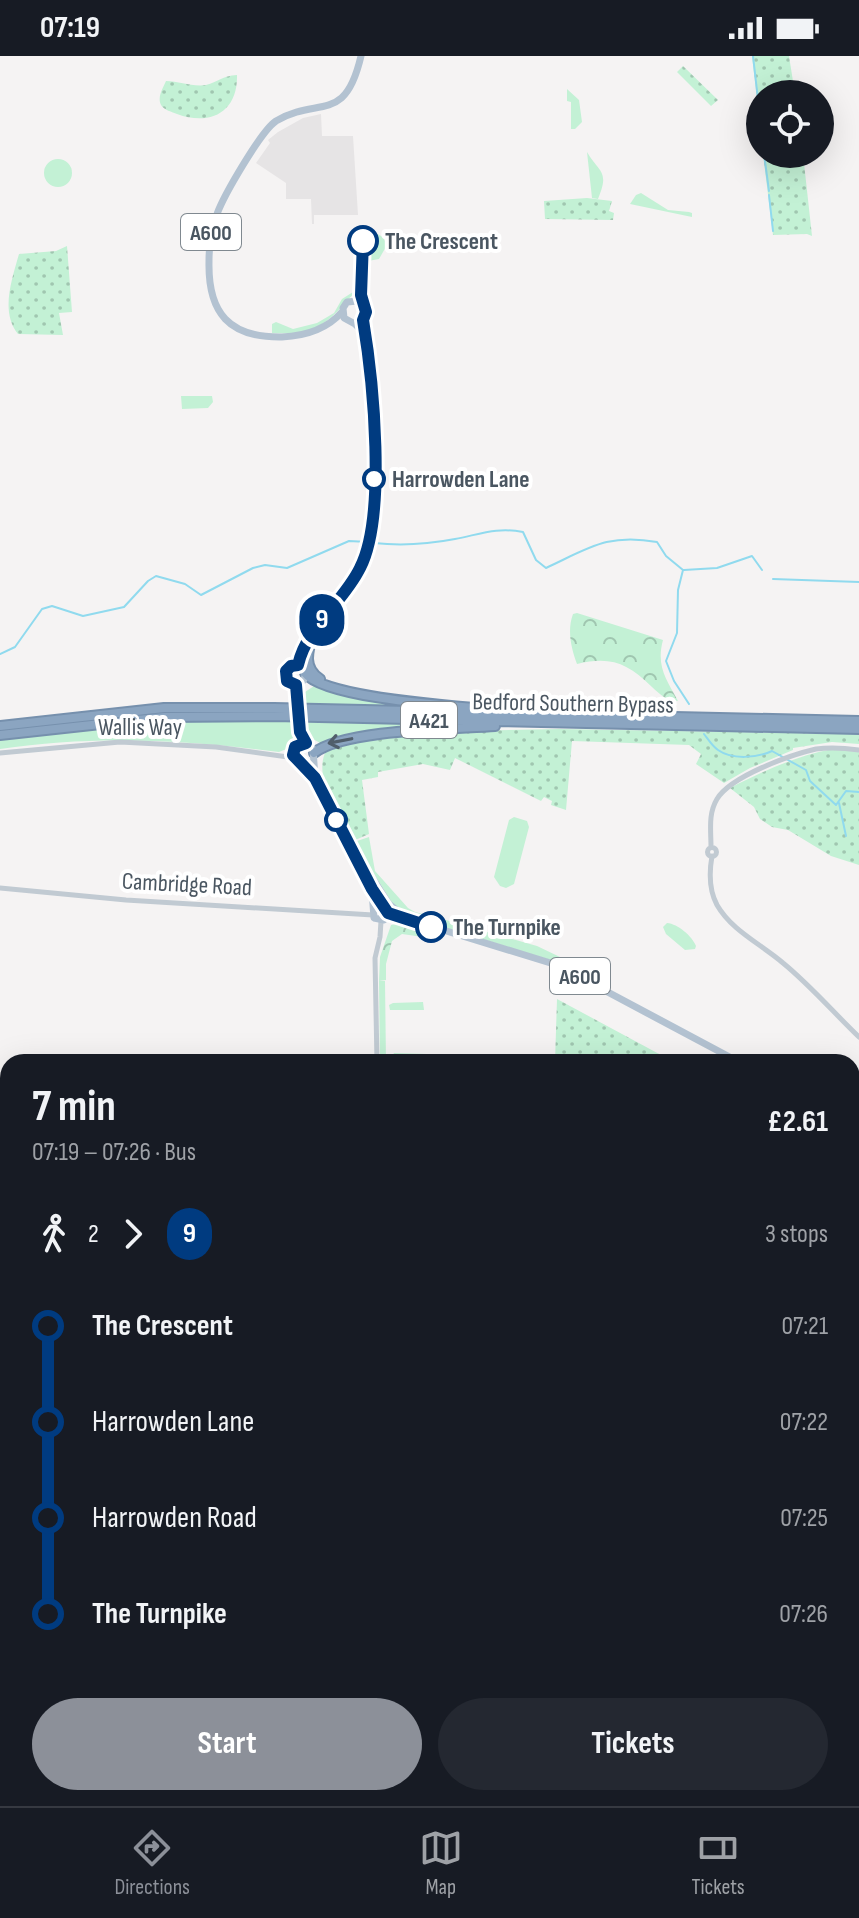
<!DOCTYPE html>
<meta charset="utf-8">
<style>
body{margin:0;font-family:"Sofia Sans Condensed",sans-serif;background:#242831;color:#f1f3f6;height:100vh;display:flex;flex-direction:column;font-size:30px;white-space:nowrap}
*{box-sizing:border-box;margin:0}
p{font-size:26px;color:#9ea1a6}
.icon{flex:none;width:44px;height:44px;fill:none;stroke:currentColor;stroke-width:2;stroke-linecap:round;stroke-linejoin:round}
.map{position:relative;flex:1;overflow:hidden}
.drawer{position:absolute;left:0px;top:998px;width:860px;height:752px;display:flex;flex-direction:column;background:#171b24;border-radius:24px 24px 0 0;box-shadow:0 8px 32px #0002}
.drawer>*{flex:none}
.badge{padding:0 16px;border-radius:26px;font-size:28px;line-height:52px}
.fabs{position:absolute;left:746px;top:24px;display:grid;gap:16px}
.fabs a{display:grid;place-items:center;width:88px;height:88px;border-radius:50%;background:#171b24;box-shadow:0 8px 32px #0002;font-size:40px}
.map>.badge{position:absolute;translate:-50% -50%;box-shadow:0 0 0 4px #fff}
.legs{display:flex;align-items:center;gap:12px;height:88px;padding:0 32px;font-size:26px}
.legs p{margin-inline-start:auto}
.overview{display:flex;align-items:center;justify-content:space-between;height:136px;padding:0 32px}
h1{font-size:44px;font-weight:700;line-height:60px}
.button{display:flex;gap:16px;margin-top:auto;padding:16px 32px}
.button a{flex:1;height:92px;border-radius:48px;background:#8c9099;color:#fff;font-size:32px;font-weight:700;line-height:92px;text-align:center}
.button a+a{background:#242831;color:#f1f3f6}
ul{padding:0 32px;list-style:none}
li{display:flex;align-items:center;gap:28px;height:96px;font-size:30px}
li i{display:grid;place-items:center;width:12px;height:100%;margin:0 10px;background:currentColor}
li i::after{content:'';width:20px;height:20px;margin:-10px;border:6px solid;border-radius:50%;background:#171b24}
li p{margin-inline-start:auto}
li:first-child i{background:linear-gradient(#0000 50%,currentColor 0)}
li:last-child i{background:linear-gradient(currentColor 50%,#0000 0)}
.status{display:flex;justify-content:space-between;align-items:center;height:56px;padding:0 40px;background:#171b24;direction:ltr}
.status svg{height:22px;fill:currentColor}
.tab-bar{display:flex;justify-content:space-around;align-items:center;height:112px;border-top:2px solid #363941;background:#171b24;font-size:22px;color:#9ea1a6}
.tab-bar a{display:grid;justify-items:center;gap:4px}
.tab-bar .active{color:#8c9099}
.map>svg:first-child{display:block}
</style>
<div class="status"><b>07:19</b><svg viewBox="0 0 49 12"><path d="M0 12V9h3v3zM5 12V6h3v6zM10 12V3h3v9zM15 12V0h3v12zM26 1h20v11H26zM47 4h2v5h-2z"/></svg></div>
<div class="map">
<svg width="859" height="1750" viewBox="0 0 859 1750">
<defs>
<pattern id="forest-crowns" width="20" height="18" patternUnits="userSpaceOnUse" patternTransform="scale(2)"><rect width="20" height="18" fill="#c3f1d5"/><path d="M2 6a3 3 0 1 1 6 0M12 15a3 3 0 1 1 6 0" fill="none" stroke="#a0c6b0"/></pattern>
<pattern id="park-dots" width="8" height="8" patternUnits="userSpaceOnUse" patternTransform="scale(2)"><rect width="8" height="8" fill="#c3f1d5"/><path d="M2 2h.1M6 6h.1" fill="none" stroke="#a0c6b0" stroke-width="1.8" stroke-linecap="round"/></pattern>
<pattern id="water-waves" width="16" height="10" patternUnits="userSpaceOnUse" patternTransform="scale(2)"><rect width="16" height="10" fill="#90daee"/><path d="M0 5q4-4 8 0t8 0" fill="none" stroke="#78b4c4"/></pattern>
</defs>
<rect width="100%" height="100%" fill="#f5f3f3"/>
<!-- commercial -->
<path fill="#fdf9ef" d="M213,1742H273L285,1750H206Z
M616,1742H711L705,1750H621Z"/>
<!-- education -->
<path fill="#e6e4e5" d="M321,58L322,80H353L358,159H314V168H312L311,143H286V127L256,107L270,87L268,84L278,76L303,62Z
M852,1105H859V1296L852,1299Z"/>
<!-- grass -->
<path fill="#c3f1d5" d="M567,33L579,44L582,66L575,73H571V46L567,45Z
M587,96C599,117 610,114 598,143L592,142Z
M44 117a14 14 0 1 1 28 0a14 14 0 1 1-28 0Z
M641,137L668,154L689,156L692,157V161L630,148L636,139Z
M368,173L383,181L387,189L379,203L368,205Z
M358,227H360C357,238 351,239 345,247C323,273 306,279 272,277V268L276,266L293,273L317,267L334,257L342,243L353,236Z
M181,340H212L213,346L208,352L182,353Z
M314,630L373,643L453,653L304,649L305,636Z
M165,663L294,664L295,678L289,692L279,696C185,684 94,679 0,693V681Z
M306,665L459,666V669C423,672 353,672 322,688L311,682Z
M514,761L527,765L529,771L514,828L506,832L500,830L494,821L509,764Z
M369,781L375,815L408,852L415,856L469,870L473,876L467,879C442,872 413,865 393,848L354,786Z
M667,867C678,868 692,880 696,890L695,893L685,894L666,878L663,871Z
M480,874L537,890L560,901L557,906L479,882L478,878Z
M379,925H385L386,1006H380Z
M423,946L424,954H390L389,949L393,947Z
M394,997L427,998V1006H392L391,1002Z
M139,1742H213L206,1750H146Z
M721,1742H755L759,1750H718Z"/>
<!-- forest -->
<path fill="url(#forest-crowns)" d="M577,557L663,584C656,610 666,623 678,645C665,644 662,640 652,631C627,607 611,600 577,608C571,592 567,574 573,558Z
M400,867L425,876L423,881L402,878L392,885L386,908V924L379,925L380,901L391,869Z
M314,1742H405V1750H351L350,1747L335,1750L318,1748Z
M428,1742H457L489,1750H426Z"/>
<!-- park -->
<path fill="url(#park-dots)" d="M752,0H789L795,38H760V68Z
M683,10L718,44L711,50L677,16Z
M237,19C238,57 209,70 177,58C172,56 164,54 161,49C157,41 163,32 166,25C179,25 192,31 206,29C218,26 222,20 237,19Z
M763,98H803L812,180L807,178L773,179Z
M587,142L612,145L609,155L614,157L613,164L545,163L544,145Z
M67,190L72,256L59,257L63,279L18,278C0,256 12,223 19,198L56,195Z
M560,673L859,678V688L832,686L793,692V694L750,712L724,727L696,708L701,698L689,689L572,685L566,754L551,749L552,745L544,741L541,745L455,702L450,714L423,708L378,716V721L362,724L369,778L353,785C341,761 312,722 326,695C400,672 483,675 560,673Z
M833,693L859,696V809L831,800L788,774L772,771L760,763L754,751L730,732C764,715 795,700 833,693Z
M557,943L674,1006H555Z
M852,1105H859V1238L852,1241Z
M0,1137L8,1139V1600L0,1607Z"/>
<!-- water -->
<path fill="url(#water-waves)" d="M0,1242L8,1247V1387L0,1394L8,1401V1585L0,1578Z"/>
<g fill="none" stroke-linecap="round" stroke-linejoin="round">
<!-- stream -->
<path stroke="#90daee" stroke-width="2" d="M753,0L760,61
M764,98L769,135
M769,139L773,175
M374,487C401,490 429,488 455,483C481,478 497,471 523,476L536,504L546,512C589,492 608,477 657,486L666,500L683,514L678,534L677,577L666,605L674,625L689,648
M684,514L717,512L752,500L762,514
M773,523L859,526
M0,598L15,591L42,553L52,550L83,560L124,551L148,525L156,520L185,528L201,539L253,512L265,509L287,512L349,485L368,486
M704,678C708,683 712,690 718,694C732,704 757,702 772,695L806,714L810,725L836,749L846,735L859,736
M839,747L846,780"/>
<!-- canal -->
<path stroke="#90daee" stroke-width="4" d="M0,1690L8,1691"/>
<!-- river -->
<path stroke="#90daee" stroke-width="8" d="M0,1208L8,1210"/>
<defs>
<path id="highway" d="M314,574C309,592 301,611 320,623
M305,617C324,642 452,650 486,653
M0,670L164,652H274L859,665
M0,679L165,661L274,660L859,673
M314,697C344,673 454,673 495,670"/>
</defs>
<!-- highway casing -->
<use href="#highway" stroke="#7690ad" stroke-width="12"/>
<!-- minor -->
<path stroke="#c1cad2" stroke-width="5" d="M0,697L120,686L216,691L295,702
M711,791C711,774 708,758 717,743C731,720 790,699 816,693C830,691 845,692 859,694
M707.5 796a4.5 4.5 0 1 1 9 0a4.5 4.5 0 1 1-9 0Z
M712,800C709,817 709,834 717,849C732,875 761,888 783,907C810,929 834,957 859,981
M0,832L126,844L373,859
M377,1006L375,902L380,881L381,865
M0,1698L8,1699
M132,1742L140,1750"/>
<!-- major -->
<path stroke="#b3c2d1" stroke-width="7" d="M342,256C327,273 304,280 282,281C229,282 208,257 209,206C209,189 210,173 217,158C224,139 261,75 276,65C319,40 345,69 361,0
M298,609L307,585L355,522L369,492L374,466V404L363,264L366,256L364,249L358,245L347,246L343,252L344,262L355,268L365,278
M285 619a10 10 0 1 1 20 0a10 10 0 1 1-20 0Z
M299,666L306,687L313,693L315,722L383,850
M306,687L295,691L293,699L315,722
M365,810L389,848L400,857
M372,835L374,862L384,864L388,857
M374,854L383,850L388,857L557,909L739,1006
M852,1026L859,1029
M855,1060L859,1068
M0,1074L8,1079
M762,1742L767,1750
M769,1742L775,1750"/>
<!-- highway -->
<use href="#highway" stroke="#8ba5c1" stroke-width="8"/>
<!-- major-bridge -->
<path stroke="#b3c2d1" stroke-width="7" d="M297,648L299,666"/>
</g>
<!-- one-way arrows -->
<defs><path id="oneway-shaft" d="M-6 0H5M1.5-3L5.5 0L1.5 3" fill="none" stroke-width="1.6" stroke-linecap="round" stroke-linejoin="round" transform="scale(2)"/></defs>
<use stroke="#505e6b" href="#oneway-shaft" transform="translate(340 685) rotate(169)"/>
<g fill="none" stroke-linecap="round" stroke-linejoin="round">
<defs>
<path id="line-1" d="M363,185L361,239L366,256L363,264C373,323 387,460 360,512C343,547 307,570 298,609L291,610L286,615L287,625L296,629L300,676L306,687L295,691L293,699L315,722L372,833L388,857L431,871"/>
</defs>
<!-- line-1 casing -->
<use href="#line-1" stroke="#fff" stroke-width="18"/>
<!-- line-1 -->
<use href="#line-1" stroke="#003b80" stroke-width="12"/>
</g>
<!-- markers -->
<g fill="#fff" stroke="#003b80" stroke-width="4">
<circle cx="363" cy="185" r="14"/>
<circle cx="374" cy="423" r="10"/>
<circle cx="336" cy="764" r="10"/>
<circle cx="431" cy="871" r="14"/>
</g>
<g text-anchor="middle" stroke-width="8" stroke-linejoin="round" paint-order="stroke">
<!-- shield labels -->
<g fill="#fff" stroke="#808990" stroke-width="2">
<rect x="181" y="158" width="60" height="36" rx="6"/>
<rect x="401" y="646" width="56" height="36" rx="6"/>
<rect x="550" y="902" width="60" height="36" rx="6"/>
</g>
<g font-size="22" font-weight="bold" fill="#4a5661">
<text x="211" y="184">A600</text>
<text x="429" y="672">A421</text>
<text x="580" y="928">A600</text>
</g>
<!-- stop labels -->
<g font-size="24" font-weight="bold" fill="#4a5661" stroke="#fff" text-anchor="start">
<text x="385" y="193">The Crescent</text>
<text x="392" y="431">Harrowden Lane</text>
<text x="453" y="879">The Turnpike</text>
</g>
<!-- street labels -->
<g font-size="24" fill="#4a5661" stroke="#fff">
<text transform="translate(573 647) rotate(1)" y="8">Bedford Southern Bypass</text>
<text x="140" y="679">Wallis Way</text>
<text transform="translate(187 828) rotate(3)" y="8">Cambridge Road</text>
</g>
</g>
</svg>
<div class="fabs">
<a><svg class="icon" aria-label="locate" viewBox="0 0 24 24"><circle cx="12" cy="12" r="6"/><path d="M12 2v4M12 18v4M2 12h4M18 12h4"/></svg></a>
</div>
<b class="badge" style="left:322px;top:564px;background:#003b80;color:#fff">9</b>
<section class="drawer">
<div class="overview"><div><h1>7 min</h1><p>07:19 – 07:26 · Bus</p></div><b>£2.61</b></div>
<div class="legs"><svg class="icon" aria-label="walk" viewBox="0 0 24 24"><circle cx="13" cy="4" r="2"/><path d="M13 8l-2 6 4 7M11 14l-3 7M7 12l3-4h3l4 4"/></svg>2<svg class="icon" aria-label="forward" viewBox="0 0 24 24"><path d="M9 5l7 7-7 7"/></svg><b class="badge" style="background:#003b80;color:#fff">9</b><p>3 stops</p></div>
<ul>
<li><i style="color:#003b80"></i><b>The Crescent</b><p>07:21</p></li>
<li><i style="color:#003b80"></i><span>Harrowden Lane</span><p>07:22</p></li>
<li><i style="color:#003b80"></i><span>Harrowden Road</span><p>07:25</p></li>
<li><i style="color:#003b80"></i><b>The Turnpike</b><p>07:26</p></li>
</ul>
<div class="button"><a>Start</a><a>Tickets</a></div>
</section>
</div>
<nav class="tab-bar">
<a class="active"><svg class="icon" aria-label="directions" viewBox="0 0 24 24"><path d="M12 3l9 9-9 9-9-9zM9 14v-3h6M13 9l2 2-2 2"/></svg>Directions</a>
<a><svg class="icon" aria-label="map" viewBox="0 0 24 24"><path d="M3 6l6-2 6 2 6-2v14l-6 2-6-2-6 2zM9 4v14M15 6v14"/></svg>Map</a>
<a><svg class="icon" aria-label="tickets" viewBox="0 0 24 24"><path d="M3 7h18v10H3zM15 7v10"/></svg>Tickets</a>
</nav>
